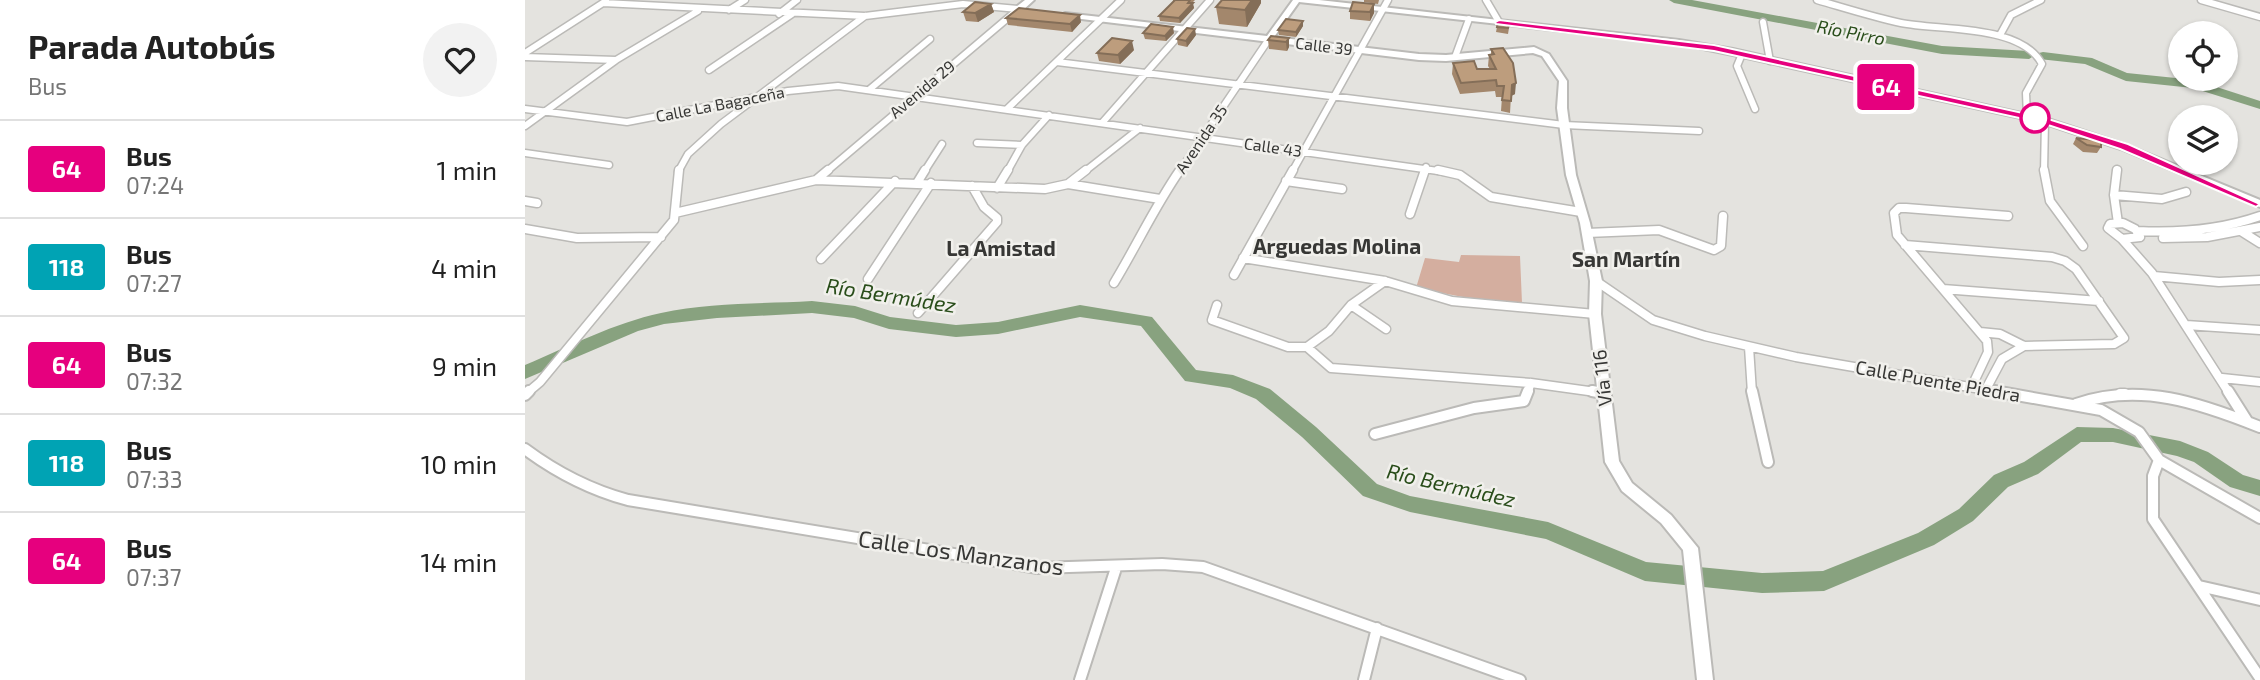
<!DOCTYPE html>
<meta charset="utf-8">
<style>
body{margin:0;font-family:"Exo 2",sans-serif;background:#f2f2f2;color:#222;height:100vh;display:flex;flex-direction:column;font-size:26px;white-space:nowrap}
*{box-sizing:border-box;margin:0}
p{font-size:23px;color:#767676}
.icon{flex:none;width:38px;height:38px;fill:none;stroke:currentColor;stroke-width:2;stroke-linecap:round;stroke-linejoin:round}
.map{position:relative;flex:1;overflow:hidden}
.side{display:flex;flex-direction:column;background:#fff;width:525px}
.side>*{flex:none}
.badge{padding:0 14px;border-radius:5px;font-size:24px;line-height:46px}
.fabs{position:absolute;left:1643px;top:21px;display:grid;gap:14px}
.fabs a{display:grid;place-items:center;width:70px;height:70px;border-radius:50%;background:#fff;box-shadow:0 2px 5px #0004;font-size:35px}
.map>.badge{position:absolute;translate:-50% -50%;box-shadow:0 0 0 4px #fff}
.round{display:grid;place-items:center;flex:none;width:74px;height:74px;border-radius:37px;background:#f2f2f2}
.headline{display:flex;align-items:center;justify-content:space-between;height:119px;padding:0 28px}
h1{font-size:33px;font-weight:700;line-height:52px}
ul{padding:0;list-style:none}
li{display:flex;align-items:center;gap:21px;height:98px;padding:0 28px;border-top:2px solid #e0e0e0}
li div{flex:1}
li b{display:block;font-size:26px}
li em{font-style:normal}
li .badge{min-width:77px;font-weight:700;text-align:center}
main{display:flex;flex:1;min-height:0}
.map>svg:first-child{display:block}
</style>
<main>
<section class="side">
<div class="headline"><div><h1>Parada Autobús</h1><p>Bus</p></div><a class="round"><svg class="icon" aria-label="heart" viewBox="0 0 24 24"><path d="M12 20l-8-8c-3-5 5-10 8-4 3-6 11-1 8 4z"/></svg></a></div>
<ul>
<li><span class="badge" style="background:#e6007e;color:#fff">64</span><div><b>Bus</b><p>07:24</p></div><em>1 min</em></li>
<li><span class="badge" style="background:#00a3b4;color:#fff">118</span><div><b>Bus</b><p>07:27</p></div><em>4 min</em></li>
<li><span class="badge" style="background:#e6007e;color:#fff">64</span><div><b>Bus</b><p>07:32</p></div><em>9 min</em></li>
<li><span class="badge" style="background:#00a3b4;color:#fff">118</span><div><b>Bus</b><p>07:33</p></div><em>10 min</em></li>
<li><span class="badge" style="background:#e6007e;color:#fff">64</span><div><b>Bus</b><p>07:37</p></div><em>14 min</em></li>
</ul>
</section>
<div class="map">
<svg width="1735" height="680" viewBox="0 0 1735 680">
<rect width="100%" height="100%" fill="#e4e3df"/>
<!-- green -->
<path fill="#d4ae9f" d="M936,255L995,256L997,303L938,297L891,288L900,258L934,262Z"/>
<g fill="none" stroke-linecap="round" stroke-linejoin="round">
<!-- river -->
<path fill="#88a27f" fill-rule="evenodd" d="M1144,0H1167L1417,46L1504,51L1510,55L1504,59L1417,54L1149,3Z
M1518,52L1567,58L1602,73L1670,80L1735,101V109L1668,88L1601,81L1560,64L1514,59V53Z
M287,301L330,306L365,317L431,325L473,322L555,305L627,317L671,370L708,375L745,389L791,427L852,484L885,496L1023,522L1121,562L1237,573L1298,571L1393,533L1434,509L1469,475L1499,462L1552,427L1588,428L1655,441L1683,452L1718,475L1735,480V496L1705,487L1669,462L1652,456L1588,442H1556L1513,474L1483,487L1448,521L1409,545L1299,591L1237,593L1120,581L1021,539L885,512L838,496L777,437L731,399L705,388L660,381L616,326L555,317L473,334L431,337L364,329L329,318L287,313L192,318L139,324L113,331L0,379V365C45,346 89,323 136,313C185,302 238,304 287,301Z"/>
<defs>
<path id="minor-far2" d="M961,0L974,22
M1292,0C1320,8 1348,17 1376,23C1416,31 1496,24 1517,64L1501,93L1502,117
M1676,0L1735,17
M78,3L340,16L438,4L494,9
M204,10L220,0
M254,14L272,0
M1238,22L1245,61
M1475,35L1486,15L1516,0
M0,53L81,1
M1217,54L1212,66L1230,109
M0,57L91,60
M930,57L944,19
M532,62L1039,125L1174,131
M184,70L267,14
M345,89L405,39
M0,109L102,122L263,91L313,86L920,172
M482,109L596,0
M577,123L685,0
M0,126L91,60L173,11
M452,143L497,145
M0,153L84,165
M153,172L163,154L196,124L340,16
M301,172L490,12
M399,172L417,144
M482,172L497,145L524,115
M559,172L615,128
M654,172L744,39
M767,172L863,0
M899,172L901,167
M1519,172L1520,121"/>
<path id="minor-far1" d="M913,170L935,175L966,197L1056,212
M1519,170L1525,201L1558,246
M1592,170L1589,195L1593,223
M291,180L303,170
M761,181L817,189
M392,183L400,170
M543,184L561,170
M472,188L483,170
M1589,195L1637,199L1661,192
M0,201L12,203
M150,213L291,180L520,189L543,184L635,199
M885,214L900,170
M1598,223L1610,229L1615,237L1597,239L1583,228L1585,224Z
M0,229L52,238L136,237
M1613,231C1655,233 1695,230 1735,216
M1716,231L1735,243
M1062,233L1134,230L1189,250L1196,246L1198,216
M1638,238L1682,237L1735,227
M1597,239L1627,273L1704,393
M1380,245L1527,257L1540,261L1551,269L1599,338L1589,344L1499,346L1475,334L1455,332
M718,258L860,281L927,301L1070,314
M296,259L370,181
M709,275L768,170
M1629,276L1694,282L1735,280
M343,279L406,183
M1071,281L1128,320L1180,336L1271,357L1479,393
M589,283C612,245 630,206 655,170
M1418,289L1574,301
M692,305L687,320L763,347H782L806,368L1006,383L1078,393
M826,305L861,329
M393,313L472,222V218L459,207L447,186
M1661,325L1735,330
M782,347L804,331L826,305L860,281
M1224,347L1227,393
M1697,378L1735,382
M1447,386L1463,352L1462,341L1372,235L1369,213L1374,208H1381L1483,216
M1461,389L1477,359L1499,346
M2,393L15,382L149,220L154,170
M1002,393L1006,383
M1595,393H1600"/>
<path id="minor" d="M1067,391L1078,393
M1227,391L1243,462
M1469,391L1576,410L1614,432L1634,460L1735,518
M1703,391L1722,421
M0,395L4,391
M1551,404C1615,382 1675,403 1735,427
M850,434L949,408L999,401L1003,391
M0,449C31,472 66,490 103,500L513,568L637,564L678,567L995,680
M1634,460L1628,476V519L1735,678
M1674,586L1735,600
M555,680L591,568
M839,680L852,628"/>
<path id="major" d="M500,0H509L497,11H491V7Z
M768,0H794L1154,40L1208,49L1523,119L1602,145L1735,200V207L1596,149L1518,123L1208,55L1154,44L774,2L749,37L894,54L921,55L1009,47L1024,54L1042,81V108L1051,175L1065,223L1077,281L1076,314L1094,461L1107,483L1146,515L1173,548L1188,680H1172L1158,550L1136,523L1097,491L1080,462L1064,314L1065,281L1055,223L1041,175L1032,108L1034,81L1017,56L1008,53L921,61L894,60L540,17L536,15L540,13L742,36Z"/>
</defs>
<!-- minor-far2 casing -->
<use href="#minor-far2" stroke="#bbbab7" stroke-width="9"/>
<!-- minor-far1 casing -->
<use href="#minor-far1" stroke="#bbbab7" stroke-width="11"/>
<!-- minor casing -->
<use href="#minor" stroke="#bbbab7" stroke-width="14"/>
<!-- major casing -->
<use href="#major" stroke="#bbbab7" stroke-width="4"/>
<!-- minor-far2 -->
<use href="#minor-far2" stroke="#fff" stroke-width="6"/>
<!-- minor-far1 -->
<use href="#minor-far1" stroke="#fff" stroke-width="8"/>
<!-- minor -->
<use href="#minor" stroke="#fff" stroke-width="10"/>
<!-- major -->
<use href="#major" fill="#fff" fill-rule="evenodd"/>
</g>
<!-- wall -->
<path fill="#a3876c" d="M648,0H670L667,3L669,8L655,23L635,21L634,16L648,2Z
M839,0H854L853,4L839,2Z
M828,2L849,13L845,21L825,19V11Z
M736,3L722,27L694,24L691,7Z
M466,4L469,12L453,22L441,21L438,12Z
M481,18L556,22L547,32L483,25Z
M985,22L983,34L971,32L972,27Z
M778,26L771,37L754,35L753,30Z
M618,33H649L641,41L620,39Z
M671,35L662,47L653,45L652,39Z
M764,38V47L762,51L744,49L743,40Z
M966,49L990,94L986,96L985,113L976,111L977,97H971L970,91L935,94L927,74L928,63L952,69H965L963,66L964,55H966Z
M609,50L595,64L574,61L572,53Z
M1551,138L1576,147L1572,153L1558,152L1548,144Z"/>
<!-- shaded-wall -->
<path fill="#846e58" d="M727,0H736V3L722,27L720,10Z
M668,3L669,8L655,23L654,18Z
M466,4L469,12L453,22L450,13Z
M849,4V13L845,21V12Z
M555,15L556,22L547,32L545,24Z
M778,21V26L771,37V32Z
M648,27L649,33L641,41L640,36Z
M670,29L671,35L662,47L661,41Z
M764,38V47L762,51L761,42Z
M607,41L609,50L595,64L593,55Z
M991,83L990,94L986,96L987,85Z"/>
<!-- building -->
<path fill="#bd9d7d" stroke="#846e58" stroke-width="2" d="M650,0H665L663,3H668L654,18L634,16Z
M697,0H727L720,10L691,7Z
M450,2L466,4L450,13L438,12Z
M828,2L849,4L845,12L825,11Z
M494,8L555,15L545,24L481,18Z
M761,19L778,21L771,32L753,30Z
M973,22H985L983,28L972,27Z
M626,24L648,27L640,36L618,33Z
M662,28L670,29L661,41L652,39Z
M746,36L764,38L761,42L743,40Z
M587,38L607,41L593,55L572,53Z
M978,48L988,63L991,83L987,85L986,101L977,100L979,86H972L971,80L936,83L928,63L949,61L952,69H971L964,55L969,54L966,49Z
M1551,138L1571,140L1576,142V147L1562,145Z"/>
<!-- line -->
<path fill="#e6007e" stroke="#fff" stroke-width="2" d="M974,20L1189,45L1520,118L1603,144L1735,204L1731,207L1595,149L1517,123L1189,51L971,24L970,22Z"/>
<!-- markers -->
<circle fill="#fff" stroke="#e6007e" stroke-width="3.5" cx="1510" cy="118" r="14"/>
<g text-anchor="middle" stroke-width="5" stroke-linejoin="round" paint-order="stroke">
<!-- far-street labels -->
<g font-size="16" fill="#373735" stroke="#f1f0ec">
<text transform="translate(799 46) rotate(7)" y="6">Calle 39</text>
<text transform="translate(397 89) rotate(-40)" y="6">Avenida 29</text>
<text transform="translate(195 104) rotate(-11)" y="6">Calle La Bagaceña</text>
<text transform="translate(676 139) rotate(-56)" y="6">Avenida 35</text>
<text transform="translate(748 147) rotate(8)" y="6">Calle 43</text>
</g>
<!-- far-water labels -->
<g font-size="18" font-style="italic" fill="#294d1a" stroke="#f1f0ec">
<text transform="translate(1326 33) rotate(11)" y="6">Río Pirro</text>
</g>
<!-- street labels -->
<g font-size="19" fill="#373735" stroke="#f1f0ec">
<text transform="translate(1077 378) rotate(-96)" y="7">Vía 116</text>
<text transform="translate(1413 381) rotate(10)" y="7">Calle Puente Piedra</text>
</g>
<!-- neighbourhood labels -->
<g font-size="21" font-weight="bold" fill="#373735" stroke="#f1f0ec">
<text x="812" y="254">Arguedas Molina</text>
<text x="476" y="256">La Amistad</text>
<text x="1101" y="267">San Martín</text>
</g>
<!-- water labels -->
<g font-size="21" font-style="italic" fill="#294d1a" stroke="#f1f0ec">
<text transform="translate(366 296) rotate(9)" y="7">Río Bermúdez</text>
<text transform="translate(926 486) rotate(13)" y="7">Río Bermúdez</text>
</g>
<!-- near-street labels -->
<g font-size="23" fill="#373735" stroke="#f1f0ec">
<text transform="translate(436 553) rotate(8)" y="8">Calle Los Manzanos</text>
</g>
</g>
</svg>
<div class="fabs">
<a><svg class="icon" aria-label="locate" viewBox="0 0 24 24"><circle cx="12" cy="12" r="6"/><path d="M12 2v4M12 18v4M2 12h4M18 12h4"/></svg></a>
<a><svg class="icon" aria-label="layers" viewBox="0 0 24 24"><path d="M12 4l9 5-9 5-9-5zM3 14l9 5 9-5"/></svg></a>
</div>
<b class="badge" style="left:1361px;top:87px;background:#e6007e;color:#fff">64</b>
</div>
</main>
